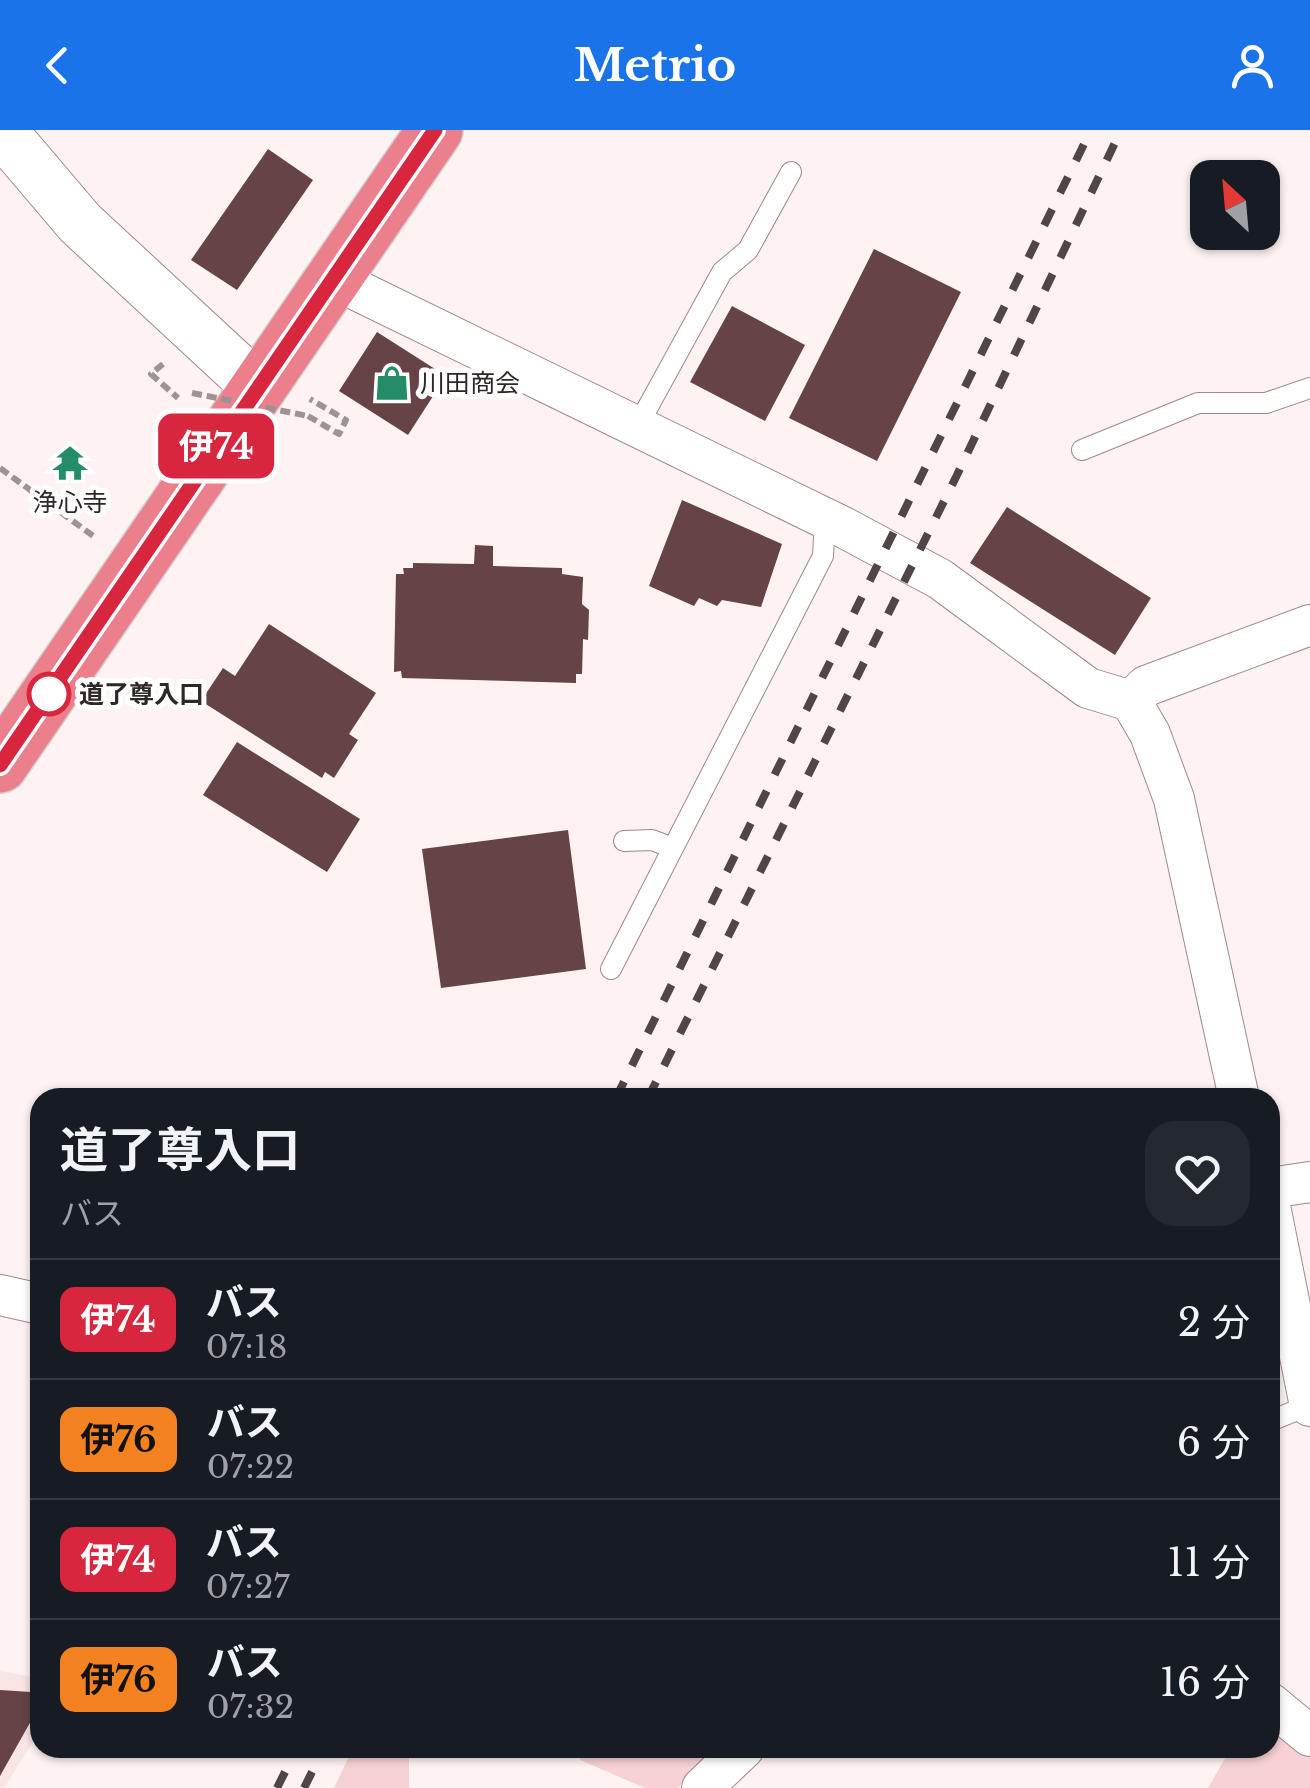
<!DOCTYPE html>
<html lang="ja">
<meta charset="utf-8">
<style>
body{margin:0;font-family:"Libre Baskerville","Noto Sans JP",serif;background:#242831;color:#f1f3f6;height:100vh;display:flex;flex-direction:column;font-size:38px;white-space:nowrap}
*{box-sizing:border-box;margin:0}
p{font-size:32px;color:#9ea1a6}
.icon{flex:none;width:55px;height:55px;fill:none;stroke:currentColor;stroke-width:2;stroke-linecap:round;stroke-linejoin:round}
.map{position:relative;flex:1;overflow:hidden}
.side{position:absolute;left:30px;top:958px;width:1250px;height:670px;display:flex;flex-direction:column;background:#171b24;border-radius:30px;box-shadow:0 2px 8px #0004}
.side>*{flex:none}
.badge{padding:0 20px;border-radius:15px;font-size:35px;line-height:65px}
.needle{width:65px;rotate:334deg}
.controls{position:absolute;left:1190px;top:30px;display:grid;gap:20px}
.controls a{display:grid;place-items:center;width:90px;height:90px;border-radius:20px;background:#171b24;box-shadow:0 2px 8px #0004;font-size:50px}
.map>.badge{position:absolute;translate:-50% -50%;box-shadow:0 0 0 5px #fff}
.round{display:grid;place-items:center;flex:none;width:105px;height:105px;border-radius:30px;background:#242831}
.summary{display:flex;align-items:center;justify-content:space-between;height:170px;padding:0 30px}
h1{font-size:48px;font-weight:700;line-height:75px}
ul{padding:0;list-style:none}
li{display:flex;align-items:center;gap:30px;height:120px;padding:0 30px;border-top:2px solid #363941}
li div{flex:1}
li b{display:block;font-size:38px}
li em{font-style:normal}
li .badge{min-width:110px;font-weight:700;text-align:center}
header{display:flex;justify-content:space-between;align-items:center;height:130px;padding:0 30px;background:#1a73e8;color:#fff;font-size:45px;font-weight:700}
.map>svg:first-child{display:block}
</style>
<header><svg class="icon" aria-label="back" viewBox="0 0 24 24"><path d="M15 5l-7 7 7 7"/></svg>Metrio<svg class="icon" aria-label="person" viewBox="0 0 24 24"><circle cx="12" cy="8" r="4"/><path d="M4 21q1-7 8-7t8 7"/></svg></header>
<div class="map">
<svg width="1310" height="1658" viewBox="0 0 1310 1658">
<rect width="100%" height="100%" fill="#fef2f2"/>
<!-- built -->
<path fill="#fae4e4" d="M0,1541L40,1548V1601L4,1658H0Z"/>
<!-- green -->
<path fill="#f7d1d3" d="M1270,1593L1310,1627V1658H1208L1231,1618H1270Z
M353,1618H409V1658H334Z
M584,1618H713L678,1658H645L580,1630Z"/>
<!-- building -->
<path fill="#664345" d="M268,19L313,50L237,160L191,130Z
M874,119L961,162L877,331L789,288Z
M732,176L805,215L765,291L690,252Z
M377,202L446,246L408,305L339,261Z
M682,370L782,414L761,477L722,470L717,476L699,468L694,476L649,456Z
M1007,377L1151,468L1115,525L970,433Z
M475,415L493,416V436L562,438V444L583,447L582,474L589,480L588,510L583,509L582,544H576V553L402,548L401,541L394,542L396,444H404L403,438H413V433L474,434Z
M269,494L376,563L349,604L358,610L334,648L325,642L322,648L201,571L223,538L235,546Z
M237,612L360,689L327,742L203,665Z
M568,700L586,839L441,858L422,719Z
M0,1560L31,1562L40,1575L0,1646Z"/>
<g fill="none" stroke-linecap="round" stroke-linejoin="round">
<defs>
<path id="service" d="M637,297L722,142L748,120L791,42
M1082,320L1198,273H1266L1310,258
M624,711L652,710L673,718
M611,839L823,426L825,389
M1270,1291L1310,1275"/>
<path id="minor" d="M334,149L843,397L940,449L1088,558L1131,571L1150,604L1174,669L1239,968
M1131,571L1146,556L1310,495
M1270,1058L1310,1052
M1270,1076L1310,1276
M0,1165L40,1174
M1270,1573L1310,1606
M702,1658L744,1618"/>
<path id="tertiary" d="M1,0L80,93L256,256"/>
<path id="trunk" d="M0,635L435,0"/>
</defs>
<!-- service casing -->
<use href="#service" stroke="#a18888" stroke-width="22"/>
<!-- minor casing -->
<use href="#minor" stroke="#a18888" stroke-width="42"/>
<!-- tertiary casing -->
<use href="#tertiary" stroke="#a18888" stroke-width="52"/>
<!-- trunk casing -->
<use href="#trunk" stroke="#d1cfcf" stroke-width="58"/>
<!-- path -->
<path stroke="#9e9393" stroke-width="6" stroke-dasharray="10 5" stroke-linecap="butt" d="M163,234L151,244L178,268
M308,286L339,304L346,290L310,269
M0,338L96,408"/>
<!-- service -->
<use href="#service" stroke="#fff" stroke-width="20"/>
<!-- minor -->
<use href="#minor" stroke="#fff" stroke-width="40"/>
<!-- tertiary -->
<use href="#tertiary" stroke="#fff" stroke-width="50"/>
<!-- trunk -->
<use href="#trunk" stroke="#ec7f8c" stroke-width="55"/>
<!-- rail -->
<path stroke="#504646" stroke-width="8" stroke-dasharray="18 18" stroke-linecap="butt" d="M616,968L1091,0
M648,968L957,345L1121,0
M277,1658L297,1618
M304,1658L324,1618"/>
<!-- path-bridge -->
<path stroke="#9e9393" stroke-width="6" stroke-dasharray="10 5" stroke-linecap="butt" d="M192,263L308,286"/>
</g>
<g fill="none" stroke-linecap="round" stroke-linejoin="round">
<defs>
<path id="line" d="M0,635L435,0"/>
</defs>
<!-- line casing -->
<use href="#line" stroke="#fff" stroke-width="22"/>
<!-- line -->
<use href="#line" stroke="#d7263d" stroke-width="15"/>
</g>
<!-- icons -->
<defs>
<symbol id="shop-bare" viewBox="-9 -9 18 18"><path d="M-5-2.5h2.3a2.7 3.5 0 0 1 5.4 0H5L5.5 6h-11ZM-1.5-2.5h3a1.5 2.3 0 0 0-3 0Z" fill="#238c69" stroke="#fff" stroke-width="2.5" paint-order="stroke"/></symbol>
<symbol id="temple-bare" viewBox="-9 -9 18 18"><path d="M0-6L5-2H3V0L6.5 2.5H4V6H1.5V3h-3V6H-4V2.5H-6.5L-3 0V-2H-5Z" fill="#238c69" stroke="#fff" stroke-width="2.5" paint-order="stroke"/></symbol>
</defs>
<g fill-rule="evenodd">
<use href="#shop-bare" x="367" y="228" width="50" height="50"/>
<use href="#temple-bare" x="45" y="308" width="50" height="50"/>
</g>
<!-- markers -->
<circle fill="#fff" stroke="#d7263d" stroke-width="5" cx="49" cy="564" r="20"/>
<g text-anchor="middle" stroke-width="10" stroke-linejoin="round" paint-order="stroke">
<!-- poi labels -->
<g font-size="25" fill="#302626" stroke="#fff" text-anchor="start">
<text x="420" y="262">川田商会</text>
<text x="70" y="381" text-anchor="middle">浄心寺</text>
</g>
<!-- stop labels -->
<g font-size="25" font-weight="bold" fill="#302626" stroke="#fff" text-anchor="start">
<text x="79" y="573">道了尊入口</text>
</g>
</g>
</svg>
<div class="controls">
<a><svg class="needle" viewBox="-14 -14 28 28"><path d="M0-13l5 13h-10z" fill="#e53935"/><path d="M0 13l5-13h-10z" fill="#9ea1a6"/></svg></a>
</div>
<b class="badge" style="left:216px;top:316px;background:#d7263d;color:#fff">伊74</b>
<section class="side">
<div class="summary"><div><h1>道了尊入口</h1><p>バス</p></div><a class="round"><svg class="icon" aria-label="heart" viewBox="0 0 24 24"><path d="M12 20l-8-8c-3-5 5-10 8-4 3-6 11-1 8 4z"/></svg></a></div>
<ul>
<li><span class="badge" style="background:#d7263d;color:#fff">伊74</span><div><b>バス</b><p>07:18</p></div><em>2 分</em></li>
<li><span class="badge" style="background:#f58220;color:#111">伊76</span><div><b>バス</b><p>07:22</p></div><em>6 分</em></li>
<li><span class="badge" style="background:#d7263d;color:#fff">伊74</span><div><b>バス</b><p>07:27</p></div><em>11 分</em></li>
<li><span class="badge" style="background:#f58220;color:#111">伊76</span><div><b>バス</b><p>07:32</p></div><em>16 分</em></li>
</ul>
</section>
</div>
